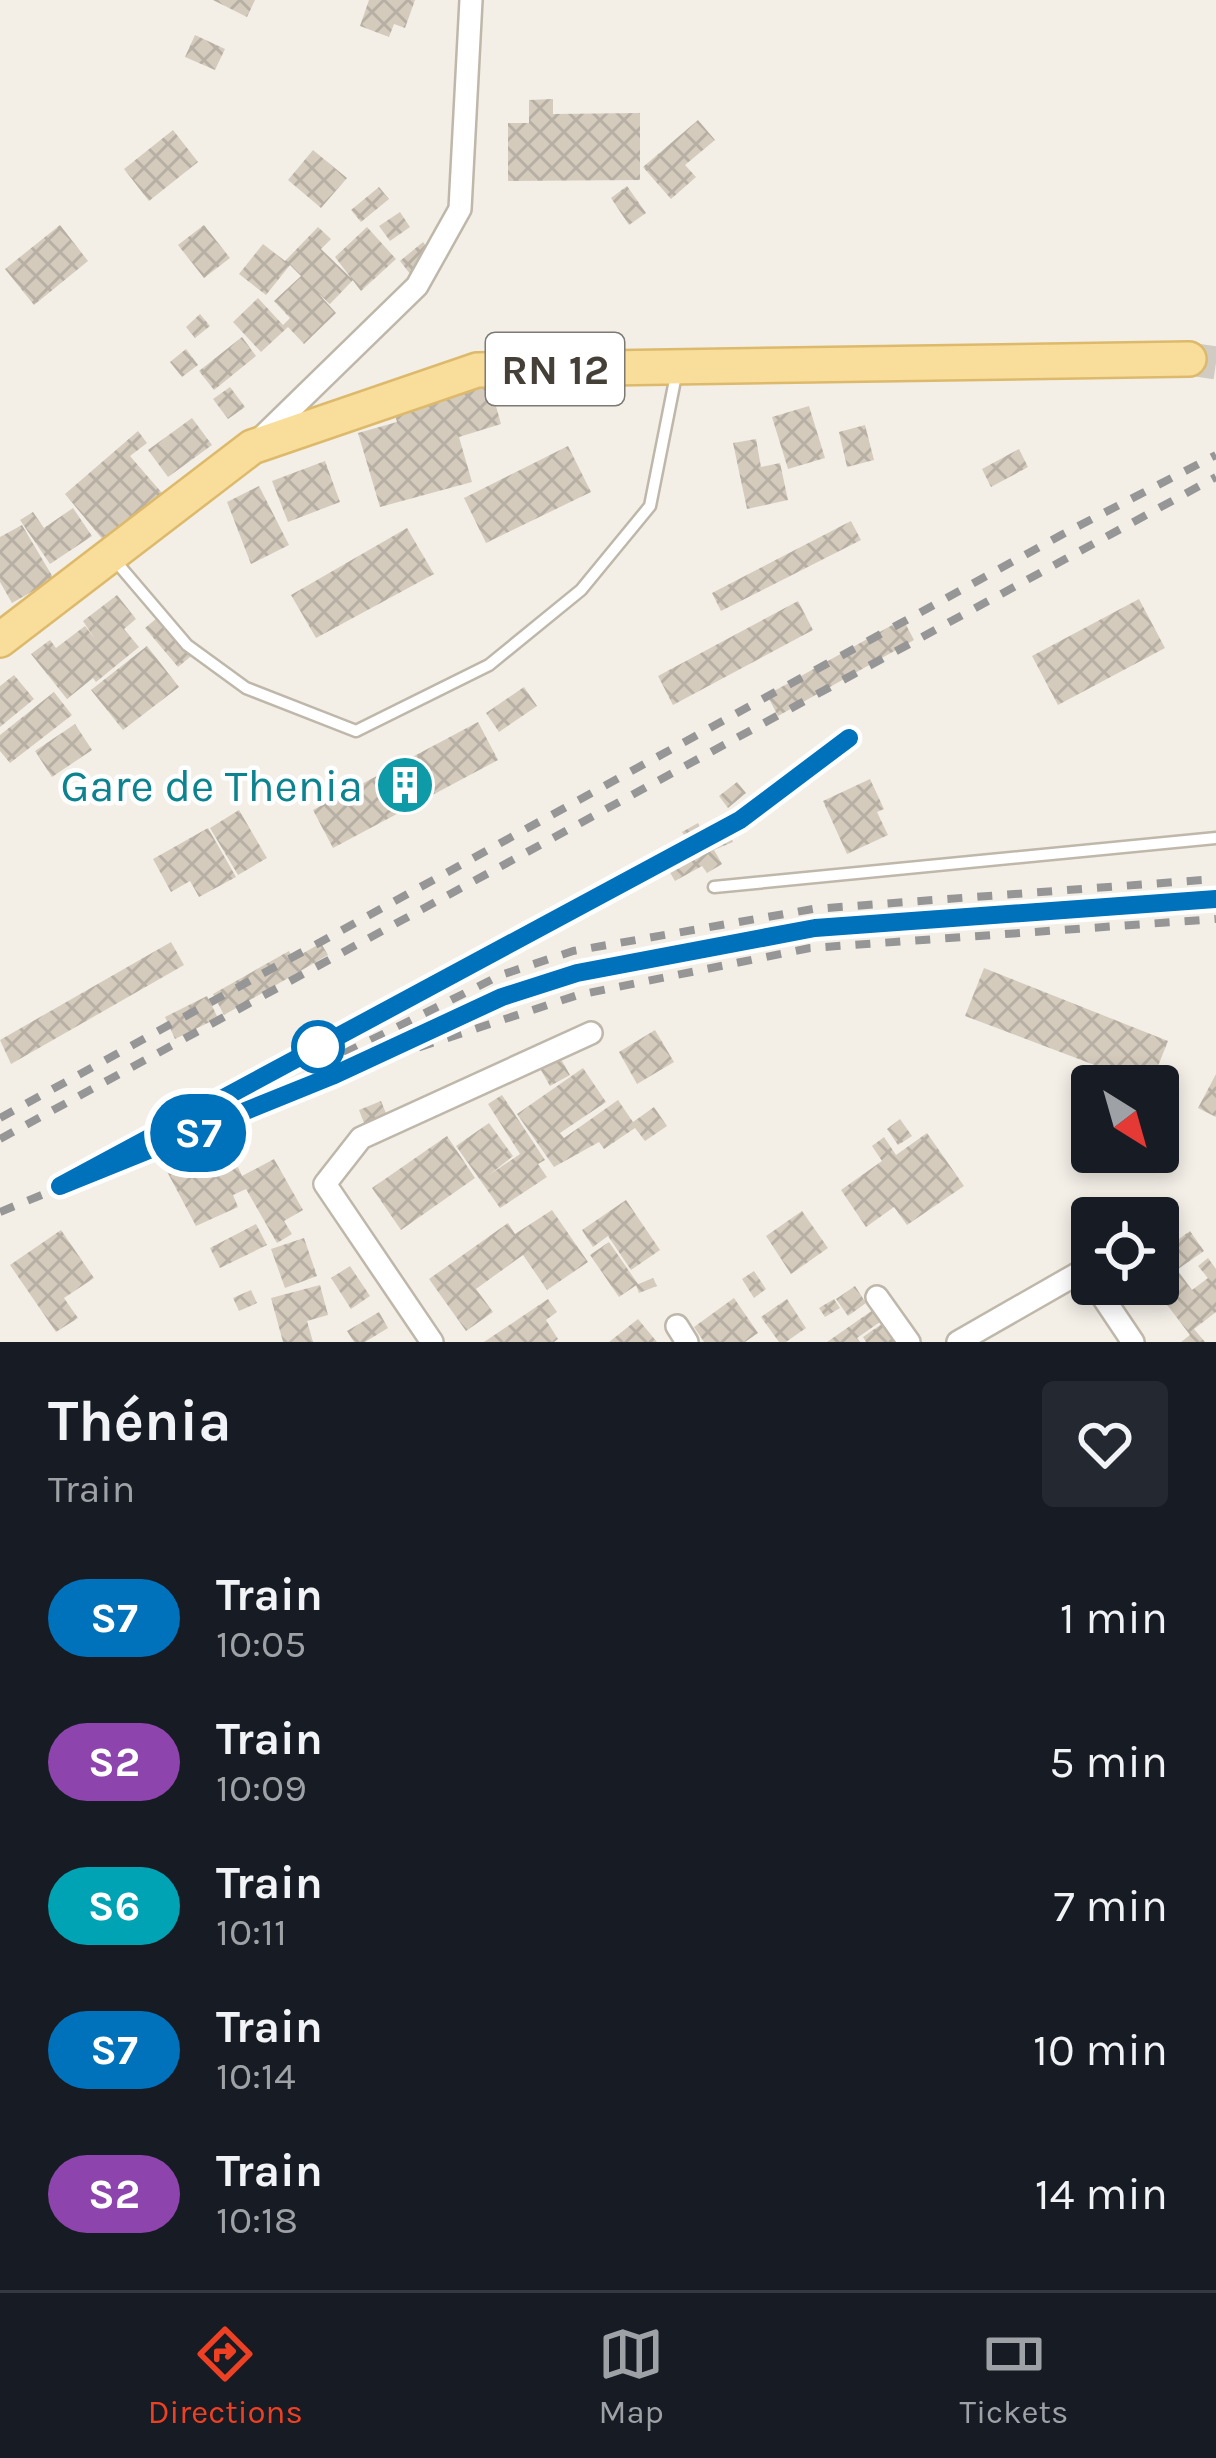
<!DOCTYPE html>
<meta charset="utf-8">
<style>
body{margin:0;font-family:Karla,sans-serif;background:#242831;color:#f1f3f6;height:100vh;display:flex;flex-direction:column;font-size:45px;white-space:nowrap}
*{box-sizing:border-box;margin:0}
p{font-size:39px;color:#9ea1a6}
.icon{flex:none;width:66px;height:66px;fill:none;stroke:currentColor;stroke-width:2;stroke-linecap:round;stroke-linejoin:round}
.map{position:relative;height:1342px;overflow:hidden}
.drawer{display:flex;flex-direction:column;background:#171b24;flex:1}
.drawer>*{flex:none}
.badge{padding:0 24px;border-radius:39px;font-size:42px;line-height:78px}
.needle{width:78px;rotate:143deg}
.fabs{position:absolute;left:1071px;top:1065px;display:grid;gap:24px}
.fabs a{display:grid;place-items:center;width:108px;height:108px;border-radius:12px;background:#171b24;box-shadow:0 6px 18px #0003;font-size:60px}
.map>.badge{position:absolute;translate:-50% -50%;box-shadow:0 0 0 6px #fff}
.round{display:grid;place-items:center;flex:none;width:126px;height:126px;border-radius:12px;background:#242831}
.headline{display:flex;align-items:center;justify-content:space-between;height:204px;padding:0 48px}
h1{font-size:57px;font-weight:700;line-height:90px}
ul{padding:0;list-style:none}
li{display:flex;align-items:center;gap:36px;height:144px;padding:0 48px}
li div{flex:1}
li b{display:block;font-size:45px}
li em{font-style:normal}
li .badge{min-width:132px;font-weight:700;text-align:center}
.tab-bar{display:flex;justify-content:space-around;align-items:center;height:168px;border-top:3px solid #363941;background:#171b24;font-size:33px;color:#9ea1a6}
.tab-bar a{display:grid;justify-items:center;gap:6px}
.tab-bar .active{color:#ee4124}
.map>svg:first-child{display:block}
</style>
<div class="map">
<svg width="1216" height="1342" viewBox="0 0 1216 1342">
<defs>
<pattern id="building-cross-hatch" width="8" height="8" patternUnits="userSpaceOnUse" patternTransform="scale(3)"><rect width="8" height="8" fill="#d4cbbd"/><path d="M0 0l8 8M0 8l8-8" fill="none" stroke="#b7afa3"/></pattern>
</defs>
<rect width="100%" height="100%" fill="#f3efe7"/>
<!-- building -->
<path fill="url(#building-cross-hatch)" d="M213,0H255L247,17Z
M369,0H415L405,28L394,24L389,37L360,26Z
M195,35L225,49L215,70L185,57Z
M553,99V114L640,113V180L508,181V123H529V100Z
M698,120L715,140L685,165L696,177L671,199L643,167Z
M173,130L198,162L149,201L124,169Z
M313,150L347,178L321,208L288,180Z
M627,186L646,213L629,225L611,198Z
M379,187L389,199L361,222L351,210Z
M400,212L410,227L390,241L379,226Z
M60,225L88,261L34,305L5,269Z
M204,225L230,258L204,278L178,245Z
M318,227L331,239L321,249L353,280L330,304L318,293L336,313L304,344L288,327L261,352L233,322L258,298L283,325L290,318L274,301L301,276L290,265L266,295L239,274L263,244L285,261Z
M367,227L396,259L361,291L335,257Z
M423,242L438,261L414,279L400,261Z
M200,314L210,326L195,338L186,327Z
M242,337L256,356L214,390L199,371Z
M186,349L198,365L182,377L170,362Z
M489,381L501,424L459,437L472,482L380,507L358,433L397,422L393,409Z
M230,387L245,407L228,419L213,399Z
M809,406L825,458L788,469L772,417Z
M192,418L212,445L168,477L148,450Z
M865,425L874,460L847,467L839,432Z
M138,431L147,443L130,456L162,493L104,541L65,494Z
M756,439L761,467L780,463L788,500L747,509L733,443Z
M568,446L591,492L486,543L464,498Z
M1019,449L1028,467L991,487L982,469Z
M325,461L340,502L288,522L272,481Z
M259,486L289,545L251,564L227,502Z
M73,508L92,536L50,564L20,520L33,512L44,528Z
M851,521L861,540L721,611L712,593Z
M22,525L54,579L12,603L0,582V537Z
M407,528L434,574L316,638L291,595Z
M117,595L136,619L124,629L139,647L96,682L93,678L67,699L31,654L50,640L56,648L85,626L95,639L83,621Z
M1139,599L1165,648L1058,705L1032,656Z
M798,601L813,630L673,705L658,676Z
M163,613L196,652L178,667L145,628Z
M903,619L914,640L778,716L767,695Z
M147,646L179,687L123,730L91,690Z
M14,675L34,699L0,727V686Z
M524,687L537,706L499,732L486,713Z
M54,692L72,715L10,763L0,751V735Z
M478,722L498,760L333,848L313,810Z
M75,724L92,750L52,777L35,751Z
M870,779L884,809L877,812L888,835L847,854L823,801Z
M737,782L746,793L728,808L719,796Z
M239,810L267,858L238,875L210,828Z
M698,823L704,834L726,825L733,842L714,850L722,864L707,873L702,866L675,881L661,857L688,841L682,832Z
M208,828L236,877L199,897L190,881L171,892L153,859Z
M171,942L184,965L11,1064L0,1040Z
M321,943L328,955L224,1015L213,994L289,951L293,959Z
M984,968L1168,1041L1150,1086L965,1016Z
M207,996L218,1018L175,1039L165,1017Z
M655,1030L674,1062L637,1084L619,1052Z
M558,1054L570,1075L550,1086L538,1065Z
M583,1068L606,1102L560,1133L564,1138L618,1100L633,1122L654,1107L667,1126L645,1141L635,1128L604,1149L599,1142L554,1167L517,1114Z
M1216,1074V1117L1198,1108Z
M502,1095L545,1160L538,1164L547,1177L500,1208L456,1146L489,1123L513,1156L489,1175L520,1154L488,1104Z
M381,1101L390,1123L367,1131L359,1110Z
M900,1119L912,1136L898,1145L887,1129Z
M927,1133L964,1186L907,1225L894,1207L866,1227L841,1190L882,1161L872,1146L884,1137L896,1155Z
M447,1136L475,1178L401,1230L372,1188Z
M215,1144L228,1171L238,1167L242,1176L274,1159L303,1210L284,1221L292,1234L277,1243L246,1189L233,1195L238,1207L196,1226L164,1166Z
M626,1200L660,1250L631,1270L608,1236L593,1247L582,1230Z
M1159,1201L1179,1230L1158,1245V1218H1135Z
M552,1210L588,1262L547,1290L523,1255L476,1289L493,1312L466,1331L429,1279L508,1223L515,1234Z
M802,1211L828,1248L791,1274L766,1236Z
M256,1224L267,1245L220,1268L210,1248Z
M61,1230L94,1278L64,1298L78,1318L56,1332L10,1265Z
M1190,1231L1204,1251L1158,1283V1254Z
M304,1238L317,1276L285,1288L271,1249Z
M609,1242L638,1284L619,1297L590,1255Z
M1208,1258L1216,1269V1312L1194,1329L1205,1342H1181L1190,1335L1155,1289L1178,1271L1192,1290L1208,1278L1198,1266Z
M350,1266L370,1296L351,1309L331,1278Z
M754,1271L766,1289L754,1298L742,1279Z
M653,1278L657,1286L639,1293L636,1285Z
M320,1285L328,1315L307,1321L313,1342H283L271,1298Z
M855,1286L866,1303L848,1316L836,1299Z
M251,1290L257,1303L239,1311L233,1298Z
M734,1298L758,1333L745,1342H704L694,1327Z
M548,1299L557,1312L546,1320L558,1339L554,1342H484Z
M787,1299L806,1328L786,1342H779L761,1317Z
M834,1299L840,1308L825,1317L819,1308Z
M873,1310L880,1322L857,1338L860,1342H827Z
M379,1312L388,1328L365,1342H354L347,1331Z
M638,1319L657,1342H609Z
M883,1323L896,1342H866L863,1337Z"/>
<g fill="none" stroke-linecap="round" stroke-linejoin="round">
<!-- primary-tunnel -->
<path stroke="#d0ccc4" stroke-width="33" stroke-dasharray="33 16" stroke-linecap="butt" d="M1189,359L1216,363"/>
<defs>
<path id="service" d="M112,557L187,645L246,688L356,731L489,665L581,590L650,506L677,370
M714,887L1216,838"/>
<path id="minor" d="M261,438L417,286L460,209L471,0
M1094,1284L1133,1342
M877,1297L909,1342
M677,1326L687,1342
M432,1342L325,1184L361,1138L591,1033
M958,1342L1084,1270L1092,1282"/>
<path id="primary" d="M0,640L252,447L477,370L1189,359"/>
</defs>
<!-- service casing -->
<use href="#service" stroke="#beb7aa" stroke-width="15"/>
<!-- minor casing -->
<use href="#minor" stroke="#beb7aa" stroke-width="26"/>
<!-- primary casing -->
<use href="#primary" stroke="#ddba6b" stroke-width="38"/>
<!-- service -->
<use href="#service" stroke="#fff" stroke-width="10"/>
<!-- minor -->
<use href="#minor" stroke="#fff" stroke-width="21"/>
<!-- primary -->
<use href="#primary" stroke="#f8dd9b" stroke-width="33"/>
<!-- rail -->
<path stroke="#969696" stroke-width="8" stroke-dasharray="15 15" stroke-linecap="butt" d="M444,1022C679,920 963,917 1216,898
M317,1067L501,975L573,951L813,909L1216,879
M0,1118L1063,534L1216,455
M163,1131L740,820L849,738
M0,1139L1216,477
M0,1212L332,1076L578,995L810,948L1216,919"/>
</g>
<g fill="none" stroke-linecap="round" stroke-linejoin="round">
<defs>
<path id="line" d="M849,738L740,820L60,1186L332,1076L502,997L577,973L815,928L1216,899"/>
</defs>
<!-- line casing -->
<use href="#line" stroke="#fff" stroke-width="27"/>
<!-- line -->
<use href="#line" stroke="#0072bc" stroke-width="18"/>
</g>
<!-- icons -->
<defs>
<symbol id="building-disc" viewBox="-11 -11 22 22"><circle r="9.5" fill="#0f9aa8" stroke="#fff"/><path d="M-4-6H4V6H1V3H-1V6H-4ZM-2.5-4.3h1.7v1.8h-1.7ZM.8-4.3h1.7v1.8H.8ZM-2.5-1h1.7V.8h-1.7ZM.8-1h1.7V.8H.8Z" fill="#fff"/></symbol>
</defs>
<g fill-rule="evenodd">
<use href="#building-disc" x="372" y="752" width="66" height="66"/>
</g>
<!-- markers -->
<circle fill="#fff" stroke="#0072bc" stroke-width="6" cx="318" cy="1047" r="24"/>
<g text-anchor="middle" stroke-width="9" stroke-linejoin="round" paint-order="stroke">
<!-- shield labels -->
<rect fill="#fff" stroke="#7d7973" stroke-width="3" x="486" y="333" width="138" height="72" rx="9"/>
<g font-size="42" font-weight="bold" fill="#454037">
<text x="555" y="384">RN 12</text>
</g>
<!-- culture labels -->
<g font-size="45" fill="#0d838f" stroke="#fff" text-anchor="end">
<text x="363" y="801">Gare de Thenia</text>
</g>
</g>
</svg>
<div class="fabs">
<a><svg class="needle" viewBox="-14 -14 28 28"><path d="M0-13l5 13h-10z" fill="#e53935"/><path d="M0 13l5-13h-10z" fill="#9ea1a6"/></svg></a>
<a><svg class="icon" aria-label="locate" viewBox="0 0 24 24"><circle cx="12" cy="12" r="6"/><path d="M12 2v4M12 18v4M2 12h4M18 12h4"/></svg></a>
</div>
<b class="badge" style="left:198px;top:1133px;background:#0072bc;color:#fff">S7</b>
</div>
<section class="drawer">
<div class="headline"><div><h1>Thénia</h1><p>Train</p></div><a class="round"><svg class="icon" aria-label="heart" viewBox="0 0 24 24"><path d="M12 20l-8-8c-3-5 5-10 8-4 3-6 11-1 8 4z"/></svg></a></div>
<ul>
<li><span class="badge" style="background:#0072bc;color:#fff">S7</span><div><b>Train</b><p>10:05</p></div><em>1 min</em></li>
<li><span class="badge" style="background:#8e44ad;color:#fff">S2</span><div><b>Train</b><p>10:09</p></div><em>5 min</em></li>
<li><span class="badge" style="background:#00a3b4;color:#fff">S6</span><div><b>Train</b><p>10:11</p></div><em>7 min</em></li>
<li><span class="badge" style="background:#0072bc;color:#fff">S7</span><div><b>Train</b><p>10:14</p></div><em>10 min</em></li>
<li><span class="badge" style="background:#8e44ad;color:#fff">S2</span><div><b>Train</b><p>10:18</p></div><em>14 min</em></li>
</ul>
</section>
<nav class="tab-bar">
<a class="active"><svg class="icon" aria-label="directions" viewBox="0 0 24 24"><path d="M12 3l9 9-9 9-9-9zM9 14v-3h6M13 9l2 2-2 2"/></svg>Directions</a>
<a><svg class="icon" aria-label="map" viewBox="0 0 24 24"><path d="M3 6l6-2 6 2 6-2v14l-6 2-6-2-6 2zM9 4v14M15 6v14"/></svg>Map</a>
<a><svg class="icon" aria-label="tickets" viewBox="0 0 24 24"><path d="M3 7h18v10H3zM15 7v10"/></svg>Tickets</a>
</nav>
